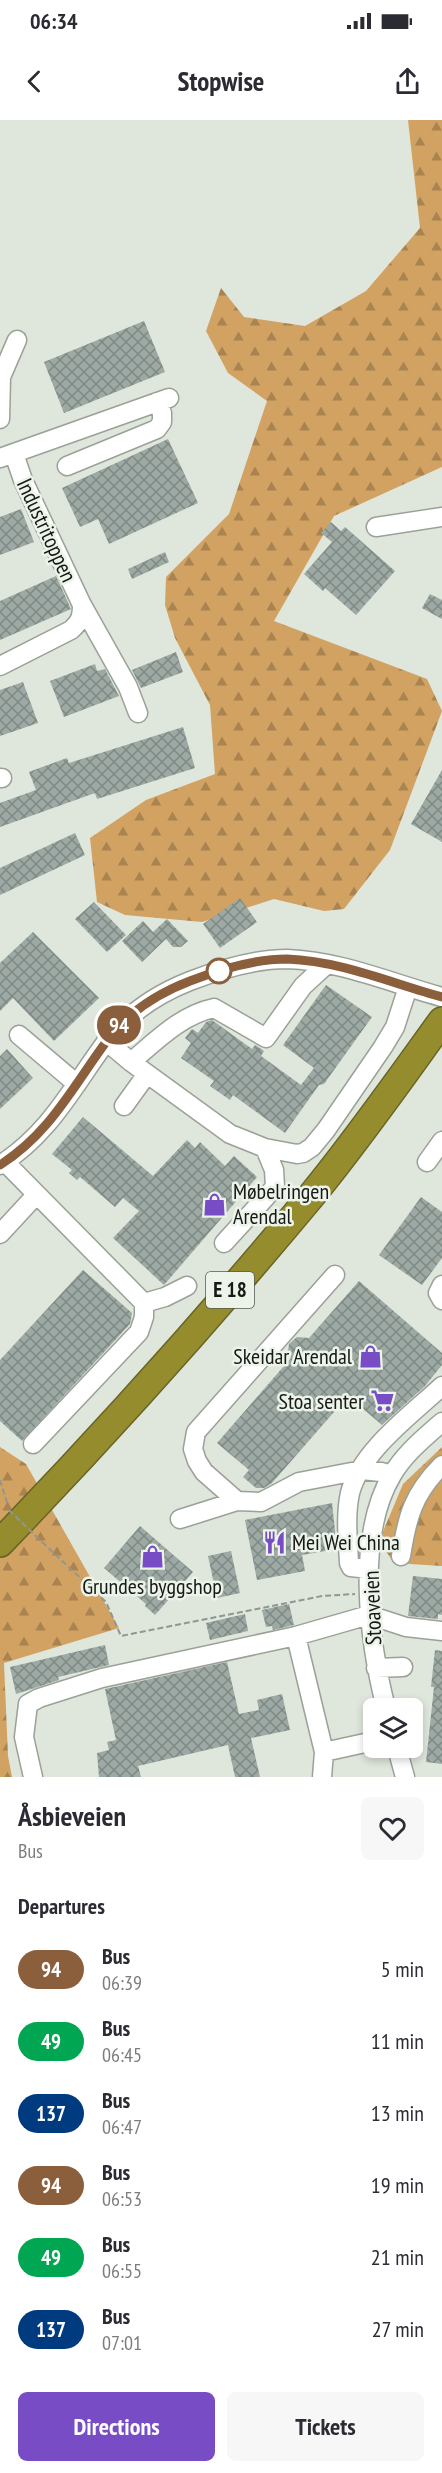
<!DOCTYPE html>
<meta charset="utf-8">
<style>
body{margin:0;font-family:"PT Sans Narrow",sans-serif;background:#f7f7f7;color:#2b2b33;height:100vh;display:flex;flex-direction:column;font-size:22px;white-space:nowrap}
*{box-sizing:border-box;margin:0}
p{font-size:20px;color:#7c7c81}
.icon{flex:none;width:33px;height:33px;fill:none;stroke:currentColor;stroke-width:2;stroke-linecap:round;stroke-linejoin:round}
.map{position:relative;height:1657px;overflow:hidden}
.drawer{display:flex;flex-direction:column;background:#fff;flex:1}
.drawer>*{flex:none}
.badge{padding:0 12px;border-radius:20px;font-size:21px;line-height:39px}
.controls{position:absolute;left:363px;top:1578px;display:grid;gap:12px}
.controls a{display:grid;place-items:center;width:60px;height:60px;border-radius:9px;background:#fff;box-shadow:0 3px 9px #0003;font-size:30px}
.map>.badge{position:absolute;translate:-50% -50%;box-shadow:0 0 0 3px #fff}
h2{padding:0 18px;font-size:22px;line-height:54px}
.round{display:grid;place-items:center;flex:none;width:63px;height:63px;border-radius:9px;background:#f7f7f7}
.head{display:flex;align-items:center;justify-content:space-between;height:102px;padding:0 18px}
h1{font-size:28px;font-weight:800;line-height:45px}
.action{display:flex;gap:12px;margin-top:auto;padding:12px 18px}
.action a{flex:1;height:69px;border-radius:9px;background:#774cc5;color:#fff;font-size:24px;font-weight:800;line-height:69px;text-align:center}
.action a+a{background:#f7f7f7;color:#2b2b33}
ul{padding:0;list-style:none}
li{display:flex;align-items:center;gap:18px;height:72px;padding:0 18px}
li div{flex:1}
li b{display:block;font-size:22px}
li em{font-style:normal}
li .badge{min-width:66px;font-weight:700;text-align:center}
.status{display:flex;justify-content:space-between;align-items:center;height:42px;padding:0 30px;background:#fff;direction:ltr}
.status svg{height:16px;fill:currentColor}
header{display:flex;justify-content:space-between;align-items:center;height:78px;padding:0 18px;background:#fff;font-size:27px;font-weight:800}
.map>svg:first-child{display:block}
</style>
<div class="status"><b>06:34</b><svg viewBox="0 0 49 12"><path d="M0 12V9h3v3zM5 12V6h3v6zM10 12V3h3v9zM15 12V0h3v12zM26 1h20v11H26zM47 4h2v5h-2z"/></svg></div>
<header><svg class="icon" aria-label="back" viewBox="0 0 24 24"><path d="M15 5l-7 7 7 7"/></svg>Stopwise<svg class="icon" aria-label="share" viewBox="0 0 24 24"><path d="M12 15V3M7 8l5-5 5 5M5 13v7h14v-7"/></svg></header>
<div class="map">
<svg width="442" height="1657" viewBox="0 0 442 1657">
<defs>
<pattern id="forest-firs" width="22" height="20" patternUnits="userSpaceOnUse" patternTransform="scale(1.5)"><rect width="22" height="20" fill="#d2a262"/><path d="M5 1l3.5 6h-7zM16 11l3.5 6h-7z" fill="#a98350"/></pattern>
<pattern id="building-cross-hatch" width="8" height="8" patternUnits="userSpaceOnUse" patternTransform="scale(1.5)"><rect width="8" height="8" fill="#9da9a4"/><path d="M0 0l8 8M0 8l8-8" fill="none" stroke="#7f8984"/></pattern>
</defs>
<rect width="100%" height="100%" fill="#dfe6dc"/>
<!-- forest -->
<path fill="url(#forest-firs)" d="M408,0H442V347L334,396L274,501L427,559L442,591L390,730L344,789L324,791L274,779L202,802L125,795L97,782L90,718L146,680L215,654L210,585L175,518L165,485L166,457L229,394L267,281L228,253L206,211L221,168L244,197L305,206L366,171L420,108Z
M0,1327L26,1344L119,1508L4,1543L8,1636L12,1657H0Z
M442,1327V1446L394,1443L379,1421L403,1364Z"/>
<!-- building -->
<path fill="url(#building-cross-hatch)" d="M144,201L165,252L64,293L44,242Z
M168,319L198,383L109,424L98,399L80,407L62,368Z
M21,389L34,422L0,435V397Z
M331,402L341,411L345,407L395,451L356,495L325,468L323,471L304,454L332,422L321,413Z
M165,432L169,442L132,459L128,449Z
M56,456L71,489L0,520V481Z
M430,474L442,480V499L422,488Z
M176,532L183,552L141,568L132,550Z
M95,544L97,551L105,549L119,576L64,597L50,561Z
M23,562L38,603L0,616V570Z
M183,607L195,648L97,679L95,673L0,707V683L36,670L29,652L34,650L67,638L69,643Z
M442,650V722L411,704Z
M75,713L85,735L0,775V748Z
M240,778L257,802L220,828L203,804Z
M94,782L126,815L107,832L75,799Z
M167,799L188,821L181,827H173L166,819L142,842L122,821L143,801L153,812Z
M33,812L99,878L54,921L13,878L0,891V843Z
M326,865L372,897L324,964L319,965L285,1013L233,975L230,980L210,966L214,961L181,938L191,923L185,918L192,909L198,913L206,902L212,900L252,929L255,925L257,926L264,931L261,936L301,965L314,948L283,925Z
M7,929L33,958L0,989V936Z
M83,997L153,1056L187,1020L195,1028L200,1022L225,1046L234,1036L257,1057L164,1165L113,1118L139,1091L123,1078L115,1087L80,1057L77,1060L69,1053L72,1050L52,1034Z
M421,1077L442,1092V1138L422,1165L379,1135Z
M83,1150L132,1193L130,1204L22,1321L0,1301V1240Z
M359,1161L442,1233V1245L425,1266L382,1305L348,1276L272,1363L264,1368H256L243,1357L249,1350L217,1323L291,1238L288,1231L289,1224L297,1217L309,1218Z
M332,1383L337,1429L302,1435L305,1451L257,1460L245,1400Z
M140,1406L193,1452L155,1495L145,1486L146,1484L104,1448Z
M231,1431L240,1473L217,1478L208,1436Z
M413,1456L442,1459V1495L438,1494V1499L408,1496Z
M289,1484L294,1505L273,1510L272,1506L266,1507L262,1490Z
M245,1494L248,1511L210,1520L206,1503Z
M105,1525L109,1545L58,1557L59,1560L16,1574L10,1547Z
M435,1530L442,1531V1644L426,1642L434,1567H431Z
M227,1542L239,1594L259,1590L257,1580L282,1574L290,1610L251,1618L260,1657H235L228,1625L138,1646L141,1657H99L97,1633L109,1630L107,1622L116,1620L105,1569Z"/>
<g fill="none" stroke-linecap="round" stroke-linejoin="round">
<defs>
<path id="minor" d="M0,299L1,257L17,220
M0,338L169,278
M67,346L157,309L162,302V293L157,282
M376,407L442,397
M82,485L128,567L138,593
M0,546L71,510C80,502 82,497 82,485L23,360L14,334
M0,658H2
M19,915L77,964
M106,921L131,942L230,1014L265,1028L297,1034L303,1033L312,1027L326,1010L383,927L395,907L408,867
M131,942C156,921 181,895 214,888L266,918L303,866L327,844
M124,986L147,954
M5,1042L144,1183V1197L139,1212L33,1324
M427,1042L442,1021
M0,1045C50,1013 72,968 106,922C128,893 157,874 190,861C221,849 254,839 287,839C341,841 391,863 442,877
M0,1114L36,1075
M224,1123L275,1067L274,1050L265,1028
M335,1155L196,1312L193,1329L197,1341L204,1352L237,1381L261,1382L299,1362L362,1350L381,1352L392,1355
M442,1165L438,1173L442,1180
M144,1183L165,1177L187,1166
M180,1399L237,1381
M401,1436C407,1397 413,1374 442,1345
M369,1449L351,1447L349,1443C348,1420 345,1396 350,1373C361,1331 411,1295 442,1266
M296,1516L324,1632
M376,1548L403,1547
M386,1588C369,1522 355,1417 392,1355C404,1334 424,1318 442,1302
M397,1628L405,1657
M33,1657L24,1617L28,1584L39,1578L102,1558L296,1516L369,1495L406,1507L442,1511
M322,1657L324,1632L374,1621"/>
<path id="highway" d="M0,1423C108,1311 212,1195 312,1075C358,1019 400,959 442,901"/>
</defs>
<!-- minor casing -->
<use href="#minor" stroke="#9aa197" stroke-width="21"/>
<!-- highway casing -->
<use href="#highway" stroke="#686425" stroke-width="30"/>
<!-- path -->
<path stroke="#91978f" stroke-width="2" stroke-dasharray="6 3" stroke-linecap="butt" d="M0,1360L8,1386
M42,1422L106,1482L121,1516L322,1476L355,1474"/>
<!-- minor -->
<use href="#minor" stroke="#fff" stroke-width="18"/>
<!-- highway -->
<use href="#highway" stroke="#948c2d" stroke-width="27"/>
<!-- path-bridge -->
<path stroke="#91978f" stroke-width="2" stroke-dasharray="6 3" stroke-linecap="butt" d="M9,1390L42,1422"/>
</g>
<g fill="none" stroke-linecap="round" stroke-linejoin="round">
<defs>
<path id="line" d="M0,1045C50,1013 72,968 106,922C127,893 156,874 190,861C221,849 254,839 287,839C341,841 391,863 442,877"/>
</defs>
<!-- line casing -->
<use href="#line" stroke="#fff" stroke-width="14"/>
<!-- line -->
<use href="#line" stroke="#8b5e3c" stroke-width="9"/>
</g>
<!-- icons -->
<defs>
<symbol id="shop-bare" viewBox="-9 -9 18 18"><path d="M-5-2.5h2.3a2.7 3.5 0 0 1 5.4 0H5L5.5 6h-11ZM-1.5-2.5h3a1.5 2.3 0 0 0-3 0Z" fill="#774cc5" stroke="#ecf3e9" stroke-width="2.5" paint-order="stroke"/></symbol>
<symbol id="supermarket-bare" viewBox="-9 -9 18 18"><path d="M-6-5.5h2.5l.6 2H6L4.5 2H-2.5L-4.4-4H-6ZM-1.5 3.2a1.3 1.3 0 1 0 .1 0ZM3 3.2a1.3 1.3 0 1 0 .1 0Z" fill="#774cc5" stroke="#ecf3e9" stroke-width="2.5" paint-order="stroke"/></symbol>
<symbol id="restaurant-bare" viewBox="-9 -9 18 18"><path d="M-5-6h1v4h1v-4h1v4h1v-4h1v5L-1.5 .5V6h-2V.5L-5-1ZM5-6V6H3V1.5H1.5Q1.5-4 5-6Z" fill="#774cc5" stroke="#ecf3e9" stroke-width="2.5" paint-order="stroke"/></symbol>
</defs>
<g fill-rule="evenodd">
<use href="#shop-bare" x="198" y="1068" width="33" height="33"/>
<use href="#shop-bare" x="354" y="1220" width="33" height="33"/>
<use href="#supermarket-bare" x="366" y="1264" width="33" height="33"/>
<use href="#restaurant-bare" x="258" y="1406" width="33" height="33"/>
<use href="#shop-bare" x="136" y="1420" width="33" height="33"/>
</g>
<!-- markers -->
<circle fill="#fff" stroke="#8b5e3c" stroke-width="3" cx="219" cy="851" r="12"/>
<g text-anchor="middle" stroke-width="5" stroke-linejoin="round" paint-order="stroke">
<!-- shield labels -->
<rect fill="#ecf3e9" stroke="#565a55" stroke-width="1.5" x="206" y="1152" width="48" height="36" rx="4.5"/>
<g font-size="21" font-weight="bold" fill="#161915">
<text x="230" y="1177">E 18</text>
</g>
<!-- street labels -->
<g font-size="22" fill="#161915" stroke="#ecf3e9">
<text transform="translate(47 410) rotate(65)" y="8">Industritoppen</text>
<text transform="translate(372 1488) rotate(-92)" y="8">Stoaveien</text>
</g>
<!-- poi labels -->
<g font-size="22" fill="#161915" stroke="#ecf3e9" text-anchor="start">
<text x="233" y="1079">Møbelringen<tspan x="233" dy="25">Arendal</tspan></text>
<text x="352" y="1244" text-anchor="end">Skeidar Arendal</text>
<text x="364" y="1289" text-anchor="end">Stoa senter</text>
<text x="292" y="1430">Mei Wei China</text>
<text x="152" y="1474" text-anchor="middle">Grundes byggshop</text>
</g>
</g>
</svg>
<div class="controls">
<a><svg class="icon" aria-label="layers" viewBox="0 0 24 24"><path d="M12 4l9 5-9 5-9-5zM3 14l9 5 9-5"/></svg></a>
</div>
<b class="badge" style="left:119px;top:905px;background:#8b5e3c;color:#fff">94</b>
</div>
<section class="drawer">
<div class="head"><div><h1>Åsbieveien</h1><p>Bus</p></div><a class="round"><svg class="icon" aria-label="heart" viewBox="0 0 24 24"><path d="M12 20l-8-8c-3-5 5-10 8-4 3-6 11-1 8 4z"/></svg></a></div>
<h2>Departures</h2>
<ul>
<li><span class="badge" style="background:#8b5e3c;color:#fff">94</span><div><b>Bus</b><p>06:39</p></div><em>5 min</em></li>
<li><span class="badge" style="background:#00a651;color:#fff">49</span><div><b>Bus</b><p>06:45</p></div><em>11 min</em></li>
<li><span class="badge" style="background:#003b80;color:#fff">137</span><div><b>Bus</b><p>06:47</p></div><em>13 min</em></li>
<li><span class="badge" style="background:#8b5e3c;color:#fff">94</span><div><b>Bus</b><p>06:53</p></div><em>19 min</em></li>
<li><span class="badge" style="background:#00a651;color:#fff">49</span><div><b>Bus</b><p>06:55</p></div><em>21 min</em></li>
<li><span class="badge" style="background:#003b80;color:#fff">137</span><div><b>Bus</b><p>07:01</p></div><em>27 min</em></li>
</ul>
<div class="action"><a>Directions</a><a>Tickets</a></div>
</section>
